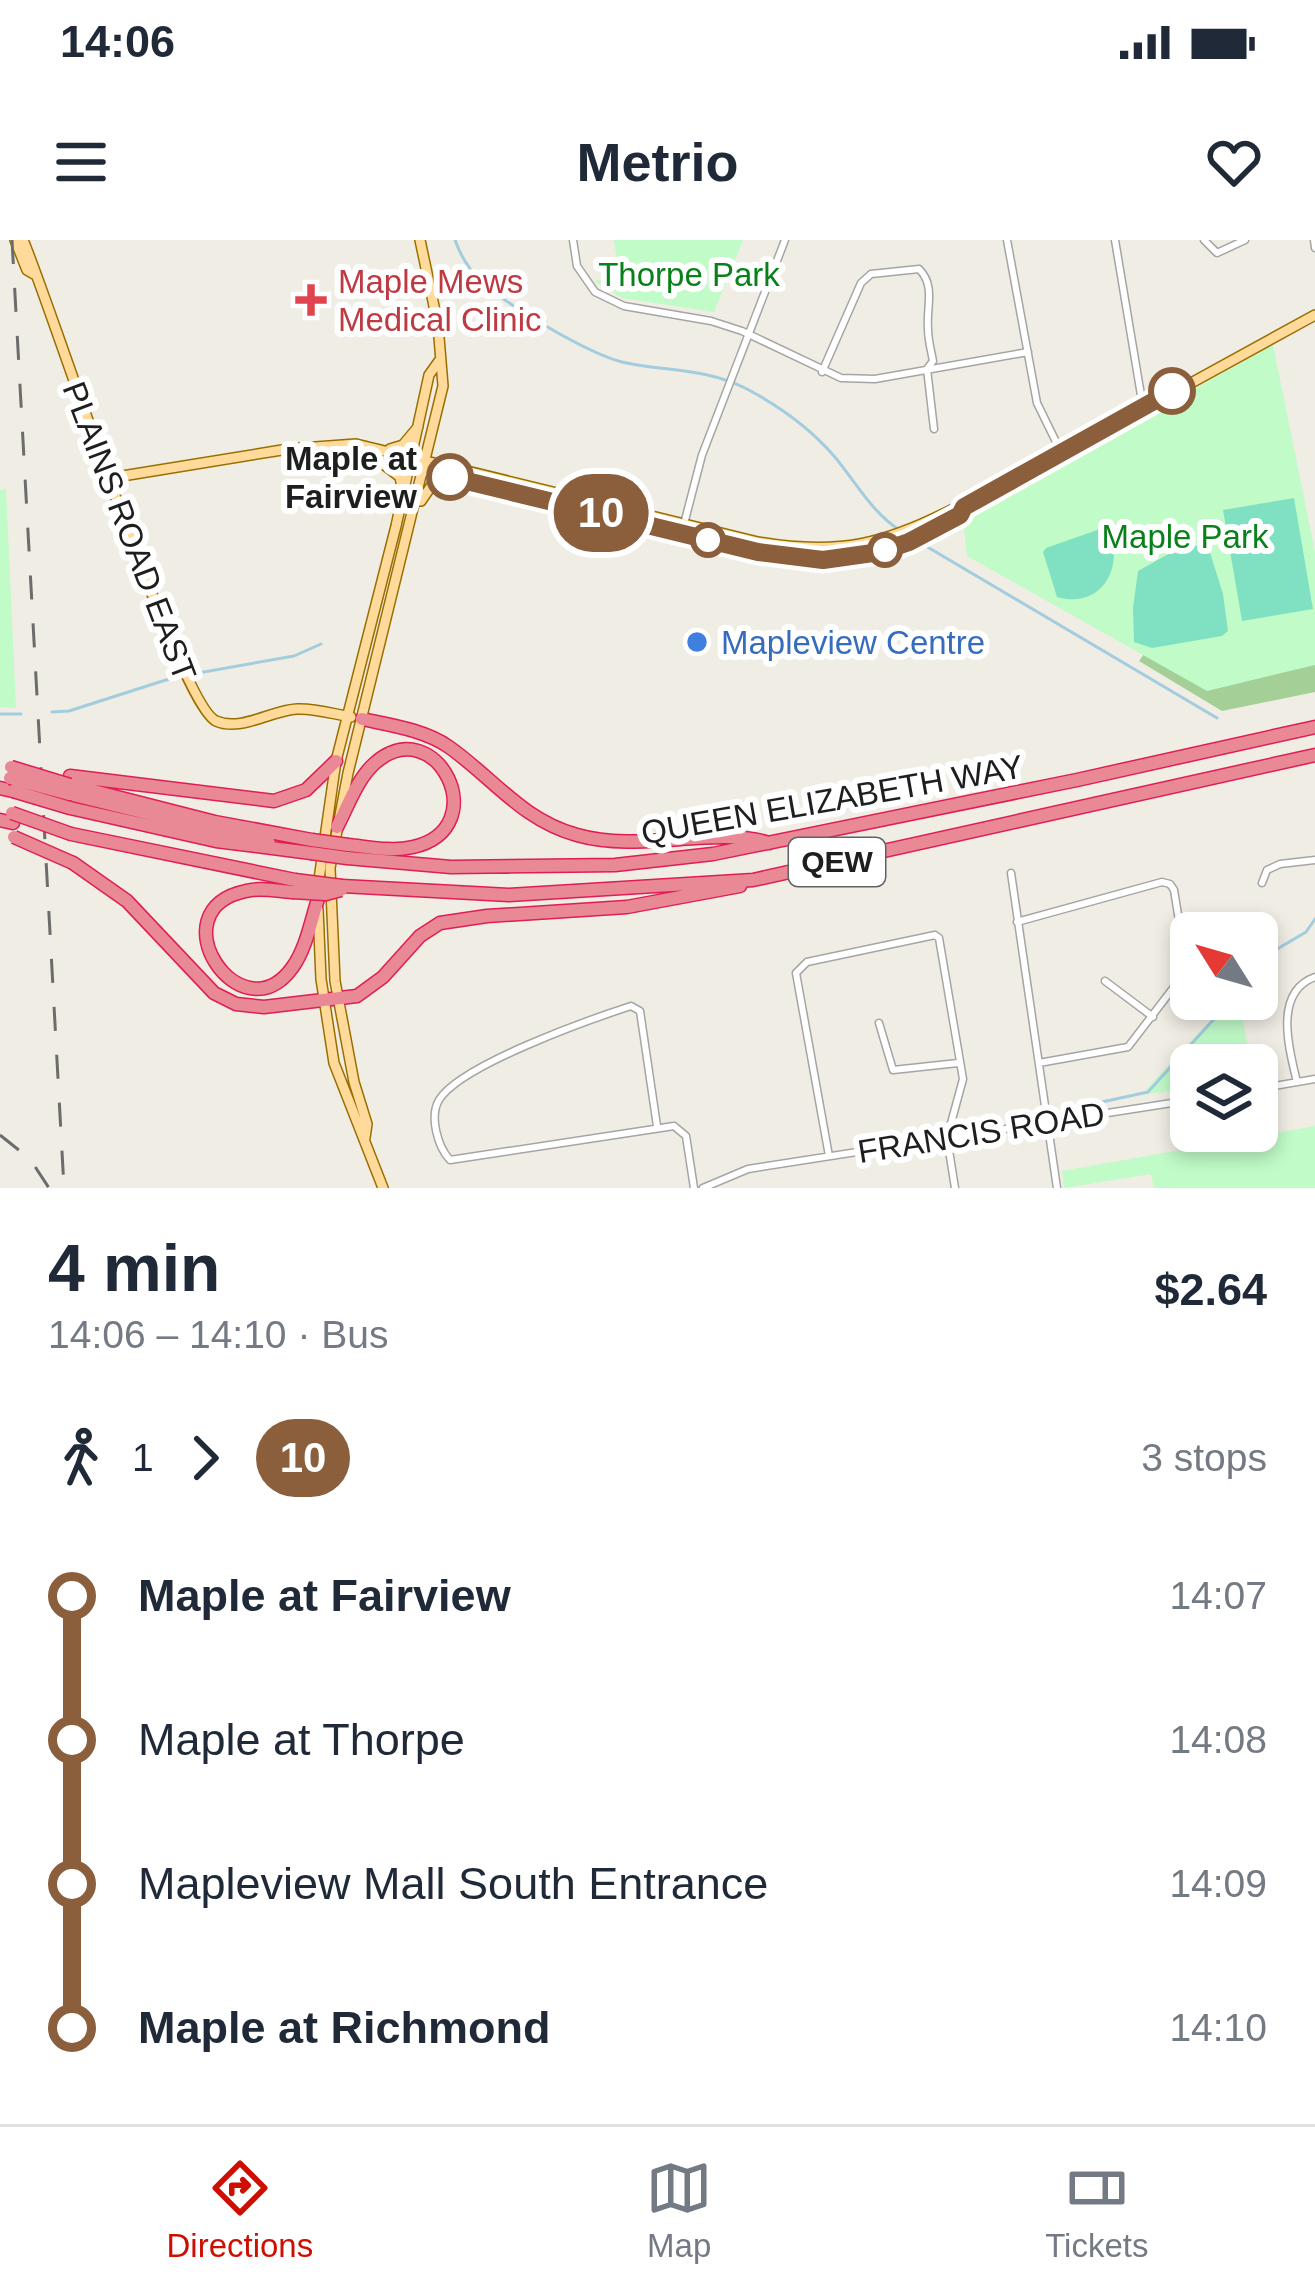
<!DOCTYPE html>
<meta charset="utf-8">
<style>
body{margin:0;font-family:Helvetica,sans-serif;background:#f6f6f7;color:#1f2937;height:100vh;display:flex;flex-direction:column;font-size:45px;white-space:nowrap}
*{box-sizing:border-box;margin:0}
p{font-size:39px;color:#747a83}
.icon{flex:none;width:66px;height:66px;fill:none;stroke:currentColor;stroke-width:2;stroke-linecap:round;stroke-linejoin:round}
.map{position:relative;height:948px;overflow:hidden}
.side{display:flex;flex-direction:column;background:#fff;flex:1}
.side>*{flex:none}
.badge{padding:0 24px;border-radius:39px;font-size:42px;line-height:78px}
.needle{width:78px;rotate:307deg}
.controls{position:absolute;left:1170px;top:672px;display:grid;gap:24px}
.controls a{display:grid;place-items:center;width:108px;height:108px;border-radius:18px;background:#fff;box-shadow:0 6px 18px #0003;font-size:60px}
.map>.badge{position:absolute;translate:-50% -50%;box-shadow:0 0 0 6px #fff}
.legs{display:flex;align-items:center;gap:18px;height:132px;padding:0 48px;font-size:39px}
.legs p{margin-inline-start:auto}
.head{display:flex;align-items:center;justify-content:space-between;height:204px;padding:0 48px}
h1{font-size:66px;font-weight:600;line-height:90px}
ul{padding:0 48px;list-style:none}
li{display:flex;align-items:center;gap:42px;height:144px;font-size:45px}
li i{display:grid;place-items:center;width:18px;height:100%;margin:0 15px;background:currentColor}
li i::after{content:'';width:30px;height:30px;margin:-15px;border:9px solid;border-radius:50%;background:#fff}
li p{margin-inline-start:auto}
li:first-child i{background:linear-gradient(#0000 50%,currentColor 0)}
li:last-child i{background:linear-gradient(currentColor 50%,#0000 0)}
.status{display:flex;justify-content:space-between;align-items:center;height:84px;padding:0 60px;background:#fff;direction:ltr}
.status svg{height:33px;fill:currentColor}
header{display:flex;justify-content:space-between;align-items:center;height:156px;padding:0 48px;background:#fff;font-size:54px;font-weight:600}
.tabs{display:flex;justify-content:space-around;align-items:center;height:168px;border-top:3px solid #e0e1e3;background:#fff;font-size:33px;color:#747a83}
.tabs a{display:grid;justify-items:center;gap:6px}
.tabs .current{color:#cd0e00}
.map>svg:first-child{display:block}
</style>
<div class="status"><b>14:06</b><svg viewBox="0 0 49 12"><path d="M0 12V9h3v3zM5 12V6h3v6zM10 12V3h3v9zM15 12V0h3v12zM26 1h20v11H26zM47 4h2v5h-2z"/></svg></div>
<header><svg class="icon" aria-label="menu" viewBox="0 0 24 24"><path d="M4 6h16M4 12h16M4 18h16"/></svg>Metrio<svg class="icon" aria-label="heart" viewBox="0 0 24 24"><path d="M12 20l-8-8c-3-5 5-10 8-4 3-6 11-1 8 4z"/></svg></header>
<div class="map">
<svg width="1315" height="948" viewBox="0 0 1315 948">
<rect width="100%" height="100%" fill="#f0ede4"/>
<!-- forest -->
<path fill="#a4d098" d="M1144,414L1315,423V452L1222,471L1139,421Z"/>
<!-- park -->
<path fill="#c0fbc8" d="M614,0H743L714,72L622,58L594,41L619,33Z
M1273,105L1315,312V425L1207,451L967,316L963,278Z
M6,249L16,468L0,467V250Z
M1237,759H1240L1250,825H1191V848L1141,855L1202,789Z
M1315,886V948H1154L1151,934L1064,948L1062,931Z"/>
<!-- pitch -->
<path fill="#80e1c2" d="M1294,258L1313,369L1242,381L1223,270Z
M1100,289L1114,316C1112,348 1088,366 1057,357L1043,312L1046,308Z
M1207,303L1223,354L1228,391L1222,396L1152,408L1134,402L1133,368L1138,331L1172,312Z"/>
<g fill="none" stroke-linecap="round" stroke-linejoin="round">
<!-- stream -->
<path stroke="#a3cddf" stroke-width="3" d="M455,0C460,14 468,28 479,39C504,64 587,113 622,122C665,132 704,127 747,149C779,166 810,188 834,216C856,242 871,272 901,291
M516,79L539,80
M919,302L1217,478
M198,433L294,416L321,404
M52,472L69,471L172,438
M0,474H21
M1257,721L1306,692L1315,679
M1051,873L1148,852L1232,759"/>
<defs>
<path id="minor" d="M573,0L577,26L595,52L624,66L711,81L742,91L841,138L875,139L1028,112
M1007,0L1037,163L1061,212
M1115,0L1143,167
M1204,0L1217,13L1245,0
M1314,0L1315,8
M822,132L861,43L871,34L919,29C936,46 926,67 928,89C928,100 931,110 933,121L927,129L934,189
M684,284L702,215L785,0
M1011,633L1057,948
M1262,643L1267,630L1280,624L1315,620
M1017,682L1162,642L1170,644L1174,650L1187,730L1128,807L1039,823
M1105,741L1153,777
M879,783L893,830L958,823
M1297,842C1289,809 1273,752 1315,737
M1257,849L1315,839
M657,886L640,771L631,766C591,779 460,825 439,860C429,877 438,907 450,920L674,886L686,896L694,948
M829,916L796,733L807,722L935,695L939,698L963,839L947,898L955,948
M703,948L748,929L1191,860"/>
<path id="major" d="M15,0L27,30L34,34
M23,0C50,62 179,465 216,481C241,492 272,470 297,469C315,468 333,474 351,477
M345,208L353,214L783,317C802,318 823,322 842,320C873,316 949,295 965,267
M390,209L403,205L418,187
M379,221L400,237L402,248
M110,238L288,209L356,204L758,302C839,316 886,304 957,267H965L1315,75
M421,261L434,242L447,239
M318,646L336,521L396,286L429,135L439,121
M318,669L321,739L334,823L383,948
M365,898L367,884L354,842L335,741L330,628L348,533L443,146L438,85L420,0"/>
<path id="highway" d="M362,479C390,485 425,490 449,507C493,538 522,580 577,595C639,613 716,586 769,603
M70,536L274,561L306,550L336,521
M70,545L215,582L312,600
M0,548L13,551
M69,554L269,603
M70,568L216,601L311,613
M0,580L13,583
M337,587C348,566 357,539 375,523C436,470 496,588 413,607C392,612 369,607 348,605
M71,594L295,640
M347,618L451,627L615,625L713,614L1077,540L1315,487
M73,623L127,661L214,753L236,764L264,767L357,756L383,737L420,696L440,683L487,676L627,667L740,646
M342,646L509,655L753,640L1315,515
M292,652C277,651 260,647 246,651C155,670 241,798 292,728C306,709 311,681 318,659"/>
</defs>
<!-- minor casing -->
<use href="#minor" stroke="#a5a5a5" stroke-width="9"/>
<!-- major casing -->
<use href="#major" stroke="#997000" stroke-width="12"/>
<!-- highway casing -->
<use href="#highway" stroke="#e01e54" stroke-width="15"/>
<!-- minor -->
<use href="#minor" stroke="#fff" stroke-width="6"/>
<!-- major -->
<use href="#major" stroke="#ffda9a" stroke-width="9"/>
<!-- highway -->
<use href="#highway" stroke="#e98995" stroke-width="12"/>
<!-- rail -->
<path stroke="#6c6c6c" stroke-width="3" stroke-dasharray="24 24" stroke-linecap="butt" d="M12,0L64,948
M0,895L30,919L49,948"/>
<defs>
<path id="highway-bridge" d="M11,527L70,545
M10,538L69,554
M13,551L70,568
M12,573L71,594
M14,597L73,623
M312,600L348,605
M311,613L347,618
M295,640L342,646
M292,652L326,654L341,650"/>
</defs>
<!-- highway-bridge casing -->
<use href="#highway-bridge" stroke="#e01e54" stroke-width="15" stroke-linecap="butt"/>
<!-- highway-bridge -->
<use href="#highway-bridge" stroke="#e98995" stroke-width="12"/>
</g>
<g fill="none" stroke-linecap="round" stroke-linejoin="round">
<defs>
<path id="line-1" d="M450,237L758,312L823,320L880,312L909,302L960,275L964,267L1172,151"/>
</defs>
<!-- line-1 casing -->
<use href="#line-1" stroke="#fff" stroke-width="27"/>
<!-- line-1 -->
<use href="#line-1" stroke="#8b5e3c" stroke-width="18"/>
</g>
<!-- markers -->
<path fill="#e0444e" stroke="#fff" stroke-width="4.5" d="M305 42h12v12h12v12h-12v12h-12v-12h-12v-12h12z"/>
<g fill="#fff" stroke="#8b5e3c" stroke-width="6">
<circle cx="1172" cy="151" r="21"/>
<circle cx="450" cy="237" r="21"/>
<circle cx="708" cy="300" r="15"/>
<circle cx="885" cy="310" r="15"/>
</g>
<circle fill="#3f7fe0" stroke="#fff" stroke-width="4.5" cx="697" cy="402" r="12"/>
<g text-anchor="middle" stroke-width="12" stroke-linejoin="round" paint-order="stroke">
<!-- shield labels -->
<rect fill="#fff" stroke="#626262" stroke-width="3" x="789" y="598" width="96" height="48" rx="9"/>
<g font-size="30" font-weight="bold" fill="#1e1e1e">
<text x="837" y="632">QEW</text>
</g>
<!-- park labels -->
<g font-size="33" fill="#08811a" stroke="#fff">
<text x="689" y="46">Thorpe Park</text>
<text x="1185" y="308">Maple Park</text>
</g>
<!-- health labels -->
<g font-size="33" fill="#be3a42" stroke="#fff" text-anchor="start">
<text x="338" y="53">Maple Mews<tspan x="338" dy="38">Medical Clinic</tspan></text>
</g>
<!-- stop labels -->
<g font-size="33" font-weight="bold" fill="#1e1e1e" stroke="#fff" text-anchor="end">
<text x="417" y="230">Maple at<tspan x="417" dy="38">Fairview</tspan></text>
</g>
<!-- street labels -->
<g font-size="33" fill="#1e1e1e" stroke="#fff">
<text transform="translate(130 291) rotate(69)" y="12">PLAINS ROAD EAST</text>
<text transform="translate(832 559) rotate(-10)" y="12">QUEEN ELIZABETH WAY</text>
<text transform="translate(981 892) rotate(-9)" y="12">FRANCIS ROAD</text>
</g>
<!-- shop labels -->
<g font-size="33" fill="#366cbe" stroke="#fff" text-anchor="start">
<text x="721" y="414">Mapleview Centre</text>
</g>
</g>
</svg>
<div class="controls">
<a><svg class="needle" viewBox="-14 -14 28 28"><path d="M0-13l5 13h-10z" fill="#e53935"/><path d="M0 13l5-13h-10z" fill="#747a83"/></svg></a>
<a><svg class="icon" aria-label="layers" viewBox="0 0 24 24"><path d="M12 4l9 5-9 5-9-5zM3 14l9 5 9-5"/></svg></a>
</div>
<b class="badge" style="left:601px;top:273px;background:#8b5e3c;color:#fff">10</b>
</div>
<section class="side">
<div class="head"><div><h1>4 min</h1><p>14:06 – 14:10 · Bus</p></div><b>$2.64</b></div>
<div class="legs"><svg class="icon" aria-label="walk" viewBox="0 0 24 24"><circle cx="13" cy="4" r="2"/><path d="M13 8l-2 6 4 7M11 14l-3 7M7 12l3-4h3l4 4"/></svg>1<svg class="icon" aria-label="forward" viewBox="0 0 24 24"><path d="M9 5l7 7-7 7"/></svg><b class="badge" style="background:#8b5e3c;color:#fff">10</b><p>3 stops</p></div>
<ul>
<li><i style="color:#8b5e3c"></i><b>Maple at Fairview</b><p>14:07</p></li>
<li><i style="color:#8b5e3c"></i><span>Maple at Thorpe</span><p>14:08</p></li>
<li><i style="color:#8b5e3c"></i><span>Mapleview Mall South Entrance</span><p>14:09</p></li>
<li><i style="color:#8b5e3c"></i><b>Maple at Richmond</b><p>14:10</p></li>
</ul>
</section>
<nav class="tabs">
<a class="current"><svg class="icon" aria-label="directions" viewBox="0 0 24 24"><path d="M12 3l9 9-9 9-9-9zM9 14v-3h6M13 9l2 2-2 2"/></svg>Directions</a>
<a><svg class="icon" aria-label="map" viewBox="0 0 24 24"><path d="M3 6l6-2 6 2 6-2v14l-6 2-6-2-6 2zM9 4v14M15 6v14"/></svg>Map</a>
<a><svg class="icon" aria-label="tickets" viewBox="0 0 24 24"><path d="M3 7h18v10H3zM15 7v10"/></svg>Tickets</a>
</nav>
